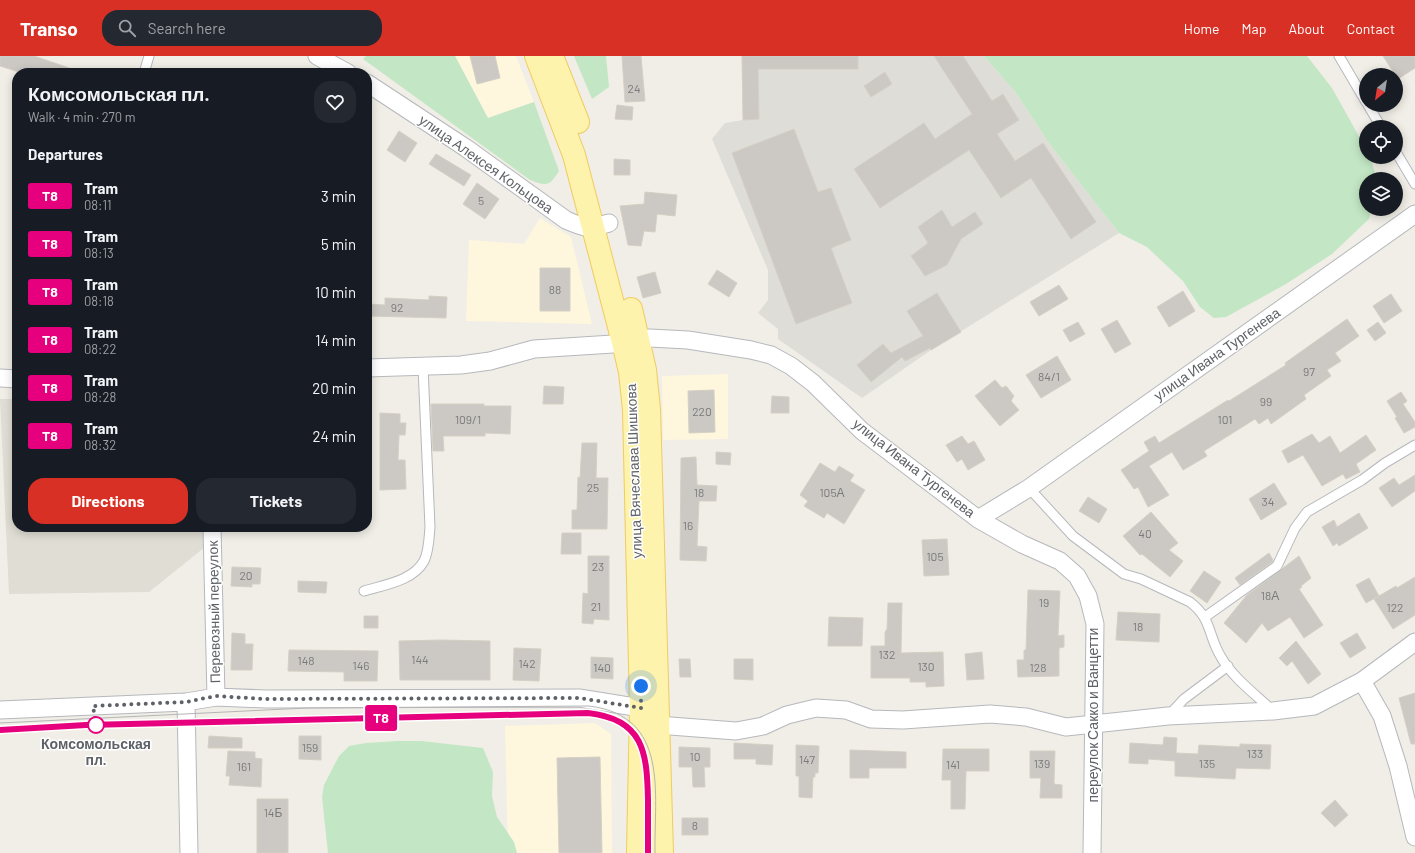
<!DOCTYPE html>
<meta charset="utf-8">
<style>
body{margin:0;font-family:Barlow,sans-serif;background:#242831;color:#f1f3f6;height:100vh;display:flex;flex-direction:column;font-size:15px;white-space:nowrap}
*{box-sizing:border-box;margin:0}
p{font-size:13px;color:#9ea1a6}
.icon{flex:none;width:22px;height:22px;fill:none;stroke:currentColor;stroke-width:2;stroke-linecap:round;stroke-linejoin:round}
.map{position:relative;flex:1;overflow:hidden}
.sheet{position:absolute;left:12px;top:12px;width:360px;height:464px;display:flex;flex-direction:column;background:#171b24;border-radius:16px;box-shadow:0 2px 10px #0003}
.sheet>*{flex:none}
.badge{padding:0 8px;border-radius:3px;font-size:14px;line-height:26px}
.needle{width:26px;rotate:210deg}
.fabs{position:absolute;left:1359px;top:12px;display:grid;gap:8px}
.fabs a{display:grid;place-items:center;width:44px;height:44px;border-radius:50%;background:#171b24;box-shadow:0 2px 10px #0003;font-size:20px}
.you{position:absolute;width:20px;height:20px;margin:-10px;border:3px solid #fff;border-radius:50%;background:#1a73e8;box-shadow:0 0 0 6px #1a73e833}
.map>.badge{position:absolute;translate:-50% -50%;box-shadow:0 0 0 2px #fff}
h2{padding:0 16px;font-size:15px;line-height:36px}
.round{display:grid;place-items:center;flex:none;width:42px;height:42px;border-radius:16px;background:#242831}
.overview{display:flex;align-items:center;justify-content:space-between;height:68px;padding:0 16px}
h1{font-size:19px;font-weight:700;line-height:30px}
.button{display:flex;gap:8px;margin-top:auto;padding:8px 16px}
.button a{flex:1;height:46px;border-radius:16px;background:#d93025;color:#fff;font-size:16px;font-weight:700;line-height:46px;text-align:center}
.button a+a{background:#242831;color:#f1f3f6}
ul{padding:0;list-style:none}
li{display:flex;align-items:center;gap:12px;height:48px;padding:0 16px}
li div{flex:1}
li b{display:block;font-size:15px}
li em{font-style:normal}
li .badge{min-width:44px;font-weight:700;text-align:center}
header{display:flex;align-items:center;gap:24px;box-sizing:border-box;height:56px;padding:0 20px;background:#d93025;color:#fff}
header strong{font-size:19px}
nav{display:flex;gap:22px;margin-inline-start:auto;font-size:14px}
.search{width:280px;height:36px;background:#242831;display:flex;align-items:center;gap:10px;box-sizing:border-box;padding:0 14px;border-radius:16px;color:#9ea1a6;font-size:15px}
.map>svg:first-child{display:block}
</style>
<header>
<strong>Transo</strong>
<div class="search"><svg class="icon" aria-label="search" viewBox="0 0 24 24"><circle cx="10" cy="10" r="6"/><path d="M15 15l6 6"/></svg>Search here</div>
<nav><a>Home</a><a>Map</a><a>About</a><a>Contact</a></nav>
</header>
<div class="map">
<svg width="1415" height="797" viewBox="0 0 1415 797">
<rect width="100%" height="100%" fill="#f0eee6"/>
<!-- commercial -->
<path fill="#fef7de" d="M455,0H516L534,46L488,62Z
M540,162L571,181L592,268L466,265L469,184L524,188Z
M728,318V383L663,384L662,320Z
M595,667L611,678L612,797H508L505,670Z"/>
<!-- industrial -->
<path fill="#dfddd8" d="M742,0H984L1016,37L1048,86L1119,177L931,294L862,342L778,283V273L758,257L768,244V214L712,83L725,67L743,64Z"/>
<!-- education -->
<path fill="#e0ddd4" d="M0,343H17V471H204L205,491L149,536L9,538Z"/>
<!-- green -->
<path fill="#c3e7c4" d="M366,0H455L488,62L534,46L559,115C549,131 547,130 530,124L363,3Z
M574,0H606L609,31L592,43Z
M984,0H1307L1332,32L1366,93V101H1370L1377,123H1366V153H1372L1369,163L1332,198L1286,228L1226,261L1214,262L1200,251L1183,225L1147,191L1119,177L1048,86L1016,37Z
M398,685H421L483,692L493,716L492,740L497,761L514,786L517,797H328L322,741L324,729L339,700L349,690L366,687Z"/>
<!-- building -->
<path fill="#ccc8c3" stroke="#d5d0c4" d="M0,0H34L78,15V17H22L0,10Z
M470,0H495L500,22L477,28Z
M622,0H641L645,45L625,46Z
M742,0H858V13H758L759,63L743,64Z
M934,0H963L992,45L1003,38L1019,64L997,78L1015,105L1043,87L1096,166L1071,183L1031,122L1001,142L969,94L880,152L854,113L924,67L935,83L972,58Z
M1383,0H1415V12L1398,23Z
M885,16L892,28L871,41L864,30Z
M617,49L633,51L632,64L615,63Z
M794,73L818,136L831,132L851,184L831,192L852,247L796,268L732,97Z
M399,75L417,87L405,106L387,94Z
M436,98L471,119L464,130L429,108Z
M614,103L630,104V119H614Z
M477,127L499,143L485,163L463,148Z
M645,136L677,139L675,160L657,158L655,176L644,175L641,190L628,189L620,150L644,148Z
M942,154L952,171L975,156L983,168L961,183L947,209L925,220L911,200L928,187L918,171Z
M540,212H570V255H540Z
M717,214L737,227L729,241L708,228Z
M655,216L661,237L643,242L637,221Z
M1059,229L1068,243L1039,260L1030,246Z
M1183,235L1195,255L1169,271L1157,251Z
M937,237L961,276L931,294L930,292L905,305L902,301L871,326L857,309L883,288L891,297L923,280L907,255Z
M1391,238L1402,255L1384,267L1373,250Z
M429,240L447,241L446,262L367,260L368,248L385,249V242L429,244Z
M1347,263L1359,280L1335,297L1341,305L1327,314L1331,320L1304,339L1306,343L1271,368L1268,362L1259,368L1255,363L1204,395L1207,400L1183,414L1172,396L1149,410L1169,439L1148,451L1138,431L1134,433L1121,414L1149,395L1144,386L1155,380L1159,387L1228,344L1229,345L1286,309L1285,307Z
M1117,264L1131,288L1115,297L1101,273Z
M1078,266L1085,278L1070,286L1063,274Z
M1378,266L1386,277L1375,285L1367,274Z
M1057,300L1071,324L1041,342L1026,319Z
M995,324L1002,332L1006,330L1014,340L1011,345L1019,354L1000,370L975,340Z
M544,330L564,331L563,348H543Z
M714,334L715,376L689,377L688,335Z
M1401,336L1407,345L1403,348L1415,366V371L1404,377L1395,362L1397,361L1387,345Z
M772,340L789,341V357H771Z
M431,348H484V350H511L510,378L485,377V380H443L444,395H433Z
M380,357L400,358V367H406L405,379H399L398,404H405L406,433L380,434Z
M1312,378L1319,387L1330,380L1340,397L1366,379L1376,394L1356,408L1360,416L1346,423L1343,418L1322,430L1303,399L1288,407L1282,395Z
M962,380L968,388L974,385L985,404L968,414L962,403L957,406L946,389Z
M582,387H597L596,422H608L607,473H572V454H577L578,421L580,422Z
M716,396L731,397L730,409L716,408Z
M696,401L697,429L717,430L716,445H699L697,490L707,491L706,505L680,504L681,402Z
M820,407L835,416L839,410L854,419L850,425L865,434L844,468L827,457L824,462L804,450L808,445L800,439Z
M1415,419V435L1392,451L1379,432L1394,422L1399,429Z
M1274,427L1287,448L1261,464L1249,443Z
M1088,441L1107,453L1099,467L1079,455Z
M1151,456L1178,487L1169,494L1183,505L1170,521L1142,498L1140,499L1123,480Z
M1359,457L1368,472L1339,490L1337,487L1333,490L1322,471L1334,464L1337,471Z
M562,477H581V498H561Z
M947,483L949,519L924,520L922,484Z
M1269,497L1273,504L1272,506L1240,529L1235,522Z
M588,500H609V564L594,563L593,568L582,567L583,537L588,538Z
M1299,500L1311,522L1301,530L1302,531L1299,533L1323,569L1304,582L1290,561L1268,575L1262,567L1246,587L1224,567L1247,539Z
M232,511L261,512L260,528H252V531L231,530Z
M1204,515L1221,526L1207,547L1190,535Z
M1415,521V559L1393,573L1374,543L1396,530L1397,532Z
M1369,522L1379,540L1366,547L1356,529Z
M298,525L327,526L326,537L298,536Z
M1028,534L1060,535L1058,580L1064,579V591L1059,592V620L1018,621L1017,604H1024V594H1026Z
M888,547H902L901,597L943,596L944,630L926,631V626H910V622H871V590H885V576L887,573Z
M1118,556L1160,558L1159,586L1116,584Z
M364,560H378V572H364Z
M829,561L863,562L862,590H828Z
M232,577L245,578V588H253L252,614H231Z
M1357,577L1366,592L1350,602L1340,587Z
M440,584L490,585V624H400L399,585Z
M1296,585L1321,618L1308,628L1292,605L1287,610L1279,602Z
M514,592L541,593L539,625L513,624Z
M289,594L378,595L377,625H344V616L288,615Z
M982,596L984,623L967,624L965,598Z
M591,601L613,602V623L591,622Z
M679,603H690L691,621H680Z
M734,603H753V624L734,623Z
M1415,637V688H1411L1399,642Z
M209,680L242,682V692H208Z
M299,680H321V704L299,703Z
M1164,681L1177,682L1176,697L1198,698L1199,689L1240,691V688L1271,689L1270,713L1236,712L1235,723L1175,720V705L1148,703V708L1129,707L1130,687L1163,689Z
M734,687L773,689L772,709L756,708V703H734Z
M796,689L819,690L818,717H815V721H813L812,742L799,741V720H796Z
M679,691L710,692V711H704L705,731H693L692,711H679Z
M943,693H989V715H966L965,753H951V724H942Z
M850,694L906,696V712H869V722H850Z
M228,695L255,696V702L262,703L261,731L229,729L230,720H226Z
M1030,695H1055L1054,728L1062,729V742H1040L1041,722H1030Z
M600,701L602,797H559L557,702Z
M257,743H288V797H257Z
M1335,744L1348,759L1335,771L1321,757Z
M682,762H708V779H682Z"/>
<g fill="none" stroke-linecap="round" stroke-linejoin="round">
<defs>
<path id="service" d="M1339,0L1366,46
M144,17L149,0
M1368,49L1381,71
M1396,96L1415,128
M1029,432L1073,480L1124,518L1141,523L1190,546C1213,564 1207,578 1221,601C1233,622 1255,638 1272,654
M364,535C384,529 413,525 424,505C429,495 429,482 430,471L423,311
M1205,561L1277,510L1295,472L1307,456L1362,424L1385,407L1415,389
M1169,659L1184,643L1228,610"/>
<path id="minor" d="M317,0L348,17
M367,27L466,92L566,164C586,173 588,173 609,167
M367,312L461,309L490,305L534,293L613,288L650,282L688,284L751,294L771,299L791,310L813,327L862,375L978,463L1022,488L1060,505L1077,520L1088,540L1095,568L1092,797
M0,322L17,323
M978,463L1029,432L1415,158
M212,471L216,641
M1362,625L1382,660L1398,710L1415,781
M186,646L189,797
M0,654L186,646L216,641L265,643L579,642L641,652
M657,669L736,675L763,670L787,659L816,652L846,654L871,663L903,664L990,658L1026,661L1066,671L1168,660L1273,655L1314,650L1362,625L1415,586"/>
<path id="primary" d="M536,0L574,99L623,286L630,316L634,354L641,652L638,797
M552,0L578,66
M631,253L645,314L649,353L662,797"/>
</defs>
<!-- service casing -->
<use href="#service" stroke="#b6b8bd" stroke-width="11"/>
<!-- minor casing -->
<use href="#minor" stroke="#b6b8bd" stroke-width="19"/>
<!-- primary casing -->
<use href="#primary" stroke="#f0cb5f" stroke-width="24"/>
<!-- service -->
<use href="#service" stroke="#fff" stroke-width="9"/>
<!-- minor -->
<use href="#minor" stroke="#fff" stroke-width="17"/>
<!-- primary -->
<use href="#primary" stroke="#fef3ad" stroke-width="22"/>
<!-- tram -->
<path stroke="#b5b5b6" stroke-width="1" d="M0,667L307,652L589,650C670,660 654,737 655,797
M0,674L86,669L589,657C642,663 647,695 648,741C648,760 648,778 648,797"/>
</g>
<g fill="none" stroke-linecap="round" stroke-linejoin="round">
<defs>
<path id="line" d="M0,674L86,669L588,657C644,663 647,697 648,744C648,762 648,779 648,797"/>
</defs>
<!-- line casing -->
<use href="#line" stroke="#fff" stroke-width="9"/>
<!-- line -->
<use href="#line" stroke="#e6007e" stroke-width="6"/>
<!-- walk -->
<path stroke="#5e6166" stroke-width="4" stroke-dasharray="0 7.2" d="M96,669L93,650L186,646L216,640L265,643L579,642L641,652V630"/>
</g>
<!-- markers -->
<circle fill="#fff" stroke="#e6007e" stroke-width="2" cx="96" cy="669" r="8"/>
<g text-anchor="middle" stroke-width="3" stroke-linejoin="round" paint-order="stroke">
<!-- number labels -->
<g font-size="12" fill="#7a7b7d">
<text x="634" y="37">24</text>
<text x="481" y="149">5</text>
<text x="555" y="238">88</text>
<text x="397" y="256">92</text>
<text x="1309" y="320">97</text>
<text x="1049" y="325">84/1</text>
<text x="1266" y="350">99</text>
<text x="702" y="360">220</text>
<text x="468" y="368">109/1</text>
<text x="1225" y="368">101</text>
<text x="593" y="436">25</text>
<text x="699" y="441">18</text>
<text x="832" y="441">105А</text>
<text x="1268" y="450">34</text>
<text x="688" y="474">16</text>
<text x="1145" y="482">40</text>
<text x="935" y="505">105</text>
<text x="598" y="515">23</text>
<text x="246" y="524">20</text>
<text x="1270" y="544">18А</text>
<text x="1044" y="551">19</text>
<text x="596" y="555">21</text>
<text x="1395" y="556">122</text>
<text x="1138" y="575">18</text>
<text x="887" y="603">132</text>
<text x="420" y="608">144</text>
<text x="306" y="609">148</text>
<text x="527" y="612">142</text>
<text x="361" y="614">146</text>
<text x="926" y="615">130</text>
<text x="602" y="616">140</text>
<text x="1038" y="616">128</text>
<text x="310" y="696">159</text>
<text x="1255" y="702">133</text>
<text x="695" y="705">10</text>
<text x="807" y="708">147</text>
<text x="1042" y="712">139</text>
<text x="1207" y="712">135</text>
<text x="953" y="713">141</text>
<text x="244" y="715">161</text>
<text x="273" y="761">14Б</text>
<text x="695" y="774">8</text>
</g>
<!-- street labels -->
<g font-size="14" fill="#5e6166" stroke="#fff">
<text transform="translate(486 108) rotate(35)" y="5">улица Алексея Кольцова</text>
<text transform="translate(1217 298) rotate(-35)" y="5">улица Ивана Тургенева</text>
<text transform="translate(914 412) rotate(38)" y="5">улица Ивана Тургенева</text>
<text transform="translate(634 415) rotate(-92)" y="5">улица Вячеслава Шишкова</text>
<text transform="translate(214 556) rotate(-91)" y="5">Перевозный переулок</text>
<text transform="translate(1093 659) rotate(-90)" y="5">переулок Сакко и Ванцетти</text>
</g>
<!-- stop labels -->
<g font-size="14" font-weight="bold" fill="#5e6166" stroke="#fff">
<text x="96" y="693">Комсомольская<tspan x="96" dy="16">пл.</tspan></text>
</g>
</g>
</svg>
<div class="fabs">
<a><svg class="needle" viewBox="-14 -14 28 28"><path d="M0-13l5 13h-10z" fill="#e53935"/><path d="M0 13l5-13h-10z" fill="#9ea1a6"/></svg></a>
<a><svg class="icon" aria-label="locate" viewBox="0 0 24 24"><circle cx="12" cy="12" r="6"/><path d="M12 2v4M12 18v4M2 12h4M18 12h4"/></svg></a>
<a><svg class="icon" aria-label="layers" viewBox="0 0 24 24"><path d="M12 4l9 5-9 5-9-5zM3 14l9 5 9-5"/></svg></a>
</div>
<div class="you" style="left:641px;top:630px"></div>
<b class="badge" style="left:381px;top:662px;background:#e6007e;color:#fff">T8</b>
<section class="sheet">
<div class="overview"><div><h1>Комсомольская пл.</h1><p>Walk · 4 min · 270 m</p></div><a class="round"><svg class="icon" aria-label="heart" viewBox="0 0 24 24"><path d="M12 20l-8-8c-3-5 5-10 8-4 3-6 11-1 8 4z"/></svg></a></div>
<h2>Departures</h2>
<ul>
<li><span class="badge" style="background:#e6007e;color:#fff">T8</span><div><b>Tram</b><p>08:11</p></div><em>3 min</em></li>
<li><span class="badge" style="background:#e6007e;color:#fff">T8</span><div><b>Tram</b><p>08:13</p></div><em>5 min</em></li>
<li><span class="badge" style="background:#e6007e;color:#fff">T8</span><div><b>Tram</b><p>08:18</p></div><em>10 min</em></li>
<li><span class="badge" style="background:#e6007e;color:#fff">T8</span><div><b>Tram</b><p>08:22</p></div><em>14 min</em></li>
<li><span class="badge" style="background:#e6007e;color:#fff">T8</span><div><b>Tram</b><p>08:28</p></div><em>20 min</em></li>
<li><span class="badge" style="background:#e6007e;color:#fff">T8</span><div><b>Tram</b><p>08:32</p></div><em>24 min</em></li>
</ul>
<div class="button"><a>Directions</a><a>Tickets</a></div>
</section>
</div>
